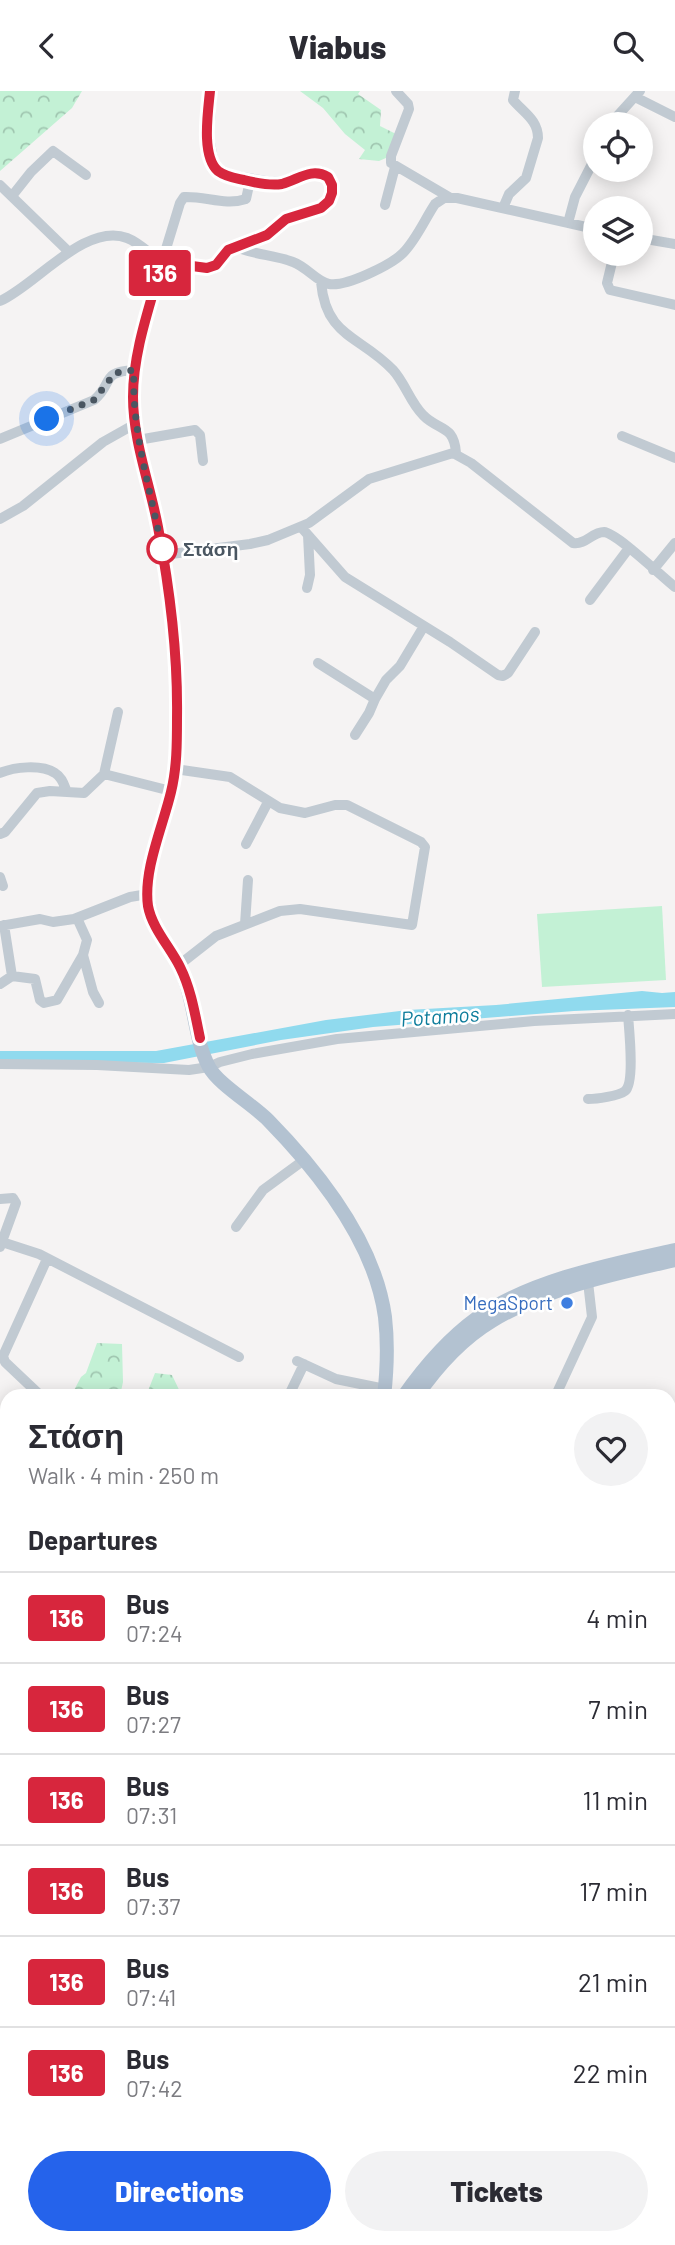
<!DOCTYPE html>
<meta charset="utf-8">
<style>
body{margin:0;font-family:Barlow,sans-serif;background:#f2f2f3;color:#2b2b33;height:100vh;display:flex;flex-direction:column;font-size:26px;white-space:nowrap}
*{box-sizing:border-box;margin:0}
p{font-size:23px;color:#7c7c81}
.icon{flex:none;width:38px;height:38px;fill:none;stroke:currentColor;stroke-width:2;stroke-linecap:round;stroke-linejoin:round}
.map{position:relative;flex:1;overflow:hidden}
.side{position:absolute;left:0px;top:1298px;width:676px;height:856px;display:flex;flex-direction:column;background:#fff;border-radius:21px 21px 0 0;box-shadow:0 4px 18px #0003}
.side>*{flex:none}
.badge{padding:0 14px;border-radius:5px;font-size:24px;line-height:46px}
.controls{position:absolute;left:583px;top:21px;display:grid;gap:14px}
.controls a{display:grid;place-items:center;width:70px;height:70px;border-radius:50%;background:#fff;box-shadow:0 4px 18px #0003;font-size:35px}
.you{position:absolute;width:35px;height:35px;margin:-18px;border:5px solid #fff;border-radius:50%;background:#1a73e8;box-shadow:0 0 0 10px #1a73e833}
.map>.badge{position:absolute;translate:-50% -50%;box-shadow:0 0 0 4px #fff}
h2{padding:0 28px;font-size:26px;line-height:63px}
.round{display:grid;place-items:center;flex:none;width:74px;height:74px;border-radius:37px;background:#f2f2f3}
.head{display:flex;align-items:center;justify-content:space-between;height:119px;padding:0 28px}
h1{font-size:33px;font-weight:800;line-height:52px}
.button{display:flex;gap:14px;margin-top:auto;padding:14px 28px}
.button a{flex:1;height:80px;border-radius:42px;background:#2563eb;color:#fff;font-size:28px;font-weight:800;line-height:80px;text-align:center}
.button a+a{background:#f2f2f3;color:#2b2b33}
ul{padding:0;list-style:none}
li{display:flex;align-items:center;gap:21px;height:91px;padding:0 28px;border-top:2px solid #e1e1e2}
li div{flex:1}
li b{display:block;font-size:26px}
li em{font-style:normal}
li .badge{min-width:77px;font-weight:700;text-align:center}
header{display:flex;justify-content:space-between;align-items:center;height:91px;padding:0 28px;background:#fff;font-size:32px;font-weight:800}
.map>svg:first-child{display:block}
</style>
<header><svg class="icon" aria-label="back" viewBox="0 0 24 24"><path d="M15 5l-7 7 7 7"/></svg>Viabus<svg class="icon" aria-label="search" viewBox="0 0 24 24"><circle cx="10" cy="10" r="6"/><path d="M15 15l6 6"/></svg></header>
<div class="map">
<svg width="675" height="2154" viewBox="0 0 675 2154">
<defs>
<pattern id="forest-crowns" width="20" height="18" patternUnits="userSpaceOnUse" patternTransform="scale(1.75)"><rect width="20" height="18" fill="#c3f1d5"/><path d="M2 6a3 3 0 1 1 6 0M12 15a3 3 0 1 1 6 0" fill="none" stroke="#a0c6b0"/></pattern>
</defs>
<rect width="100%" height="100%" fill="#f5f3f3"/>
<!-- forest -->
<path fill="url(#forest-crowns)" d="M0,0H82L72,17L0,80Z
M300,0H360L358,3L381,19L380,35L396,43L386,67L379,70L359,68L365,59L345,43L323,17Z
M97,1252L122,1253L123,1291L120,1305H73L72,1303L81,1286L86,1282Z
M155,1282L172,1284L182,1305H146Z
M669,1669L675,1675V1746L669,1749Z
M2,2028L7,2033V2147H117L110,2154H0V2029Z"/>
<!-- pitch -->
<path fill="#c3f1d5" d="M662,815L666,889L542,896L537,823Z"/>
<!-- water -->
<path fill="#90daee" d="M642,900L662,902L675,901V916L574,920L373,936L281,949L164,972L0,971V960H156L326,929L408,919L496,914Z"/>
<g fill="none" stroke-linecap="round" stroke-linejoin="round">
<!-- minor -->
<path stroke="#c1cad2" stroke-width="10" d="M396,0L408,13L409,18L391,65V72L449,106
M635,6L675,26
M610,33L640,0
M0,94L69,161
M12,105L31,81L53,60L86,84
M385,114L395,76
M503,117L509,103L526,87L538,47C538,29 524,22 513,9L515,0
M568,132L575,106L595,67
M640,147L675,153
M236,156C255,164 275,164 293,171C307,176 317,191 329,193C346,196 391,174 403,162C416,149 425,128 435,113L444,107H457L595,138
M614,163L607,192L610,199L675,214
M321,191C326,247 360,244 393,279C405,292 410,311 423,324C438,340 454,333 456,362
M0,210C35,195 85,131 127,147C140,152 151,164 162,171L180,112L184,106C206,105 225,115 246,108L250,90
M622,345L675,367
M0,348L94,309C114,292 100,281 134,279
M138,349L195,339L200,344L203,370
M0,428L23,415L103,351L135,333
M301,436L345,486L450,551L498,584L503,585L508,582L535,541
M163,464L250,453L268,449L309,432L369,388L453,362L471,372L573,452C586,454 592,441 604,441C617,442 662,486 675,496
M653,479L675,452
M307,497L310,484L308,444
M590,509L629,457
M318,572L375,608
M355,644L369,622L375,608L386,589L400,575L424,535
M175,678L230,686L280,717L305,722L335,714H347L421,751L425,756L412,834L300,818L280,820L216,845L179,874
M0,682C14,676 41,673 55,682C62,686 64,694 67,701
M104,683L118,621
M0,743L5,741L37,702L50,700L84,702L104,683L171,700
M246,753L268,711
M0,786L3,795
M77,827L87,849L83,864L93,901L99,912
M245,833L248,789
M4,834L12,885L35,888L40,909L44,912L57,909L83,864
M0,835L40,828L53,831L74,828L130,806L148,803
M0,893L12,885
M0,973L97,974L189,979L209,976L220,971L252,963L337,948L534,930L675,923
M588,1008C596,1008 619,1005 625,1000C635,992 629,938 628,924
M0,1108L13,1107L16,1112L0,1156
M236,1136L263,1099L304,1069
M2,1151L39,1163L239,1266
M297,1270L336,1288L385,1298
M291,1300L304,1273
M42,1306L5,1271L3,1265L47,1168
M555,1306L592,1226L588,1191
M668,1480L675,1483
M0,1609L7,1611
M0,1791H7
M668,1804L675,1803
M668,1906L675,1911
M0,1920L7,1936
M7,1948L2,1973L7,1999
M0,2023L7,2021
M668,2039L675,2041
M189,2147L234,2149L240,2154
M360,2147L366,2154
M641,2147L654,2154
M118,2154H124
M282,2154L284,2147
M438,2154L445,2147
M594,2154L598,2147"/>
<!-- major -->
<path stroke="#b3c2d1" stroke-width="14" d="M210,0L207,46L211,69L217,79L231,86L271,93L284,92L307,83L320,82L328,86L333,98L329,110L321,117L286,128L267,144L228,159L215,175L207,177L162,171C151,214 133,258 133,302C133,347 149,391 158,435C169,492 177,552 177,611C177,640 178,669 172,697C164,733 145,772 148,810C150,837 172,857 182,881C195,911 194,948 209,976C218,993 252,1013 268,1029C318,1080 375,1152 385,1226C388,1252 387,1280 384,1306
M403,1306C424,1276 448,1248 477,1227C530,1189 612,1173 675,1159
M416,1306C436,1277 462,1248 492,1230C546,1197 614,1183 675,1169
M293,2154L295,2147
M304,2154L306,2147"/>
</g>
<g fill="none" stroke-linecap="round" stroke-linejoin="round">
<defs>
<path id="line" d="M200,947C195,923 191,898 180,876C170,856 152,837 148,815C143,779 163,735 171,701C177,677 177,651 177,627C178,563 170,499 158,436C150,393 133,350 133,306C133,260 150,215 162,171L207,177L216,174L228,159L267,144L286,128L321,117L329,110L332,102V94L328,86C311,76 298,89 282,93C270,95 256,92 244,89C235,87 226,86 218,80C201,65 208,21 210,0"/>
</defs>
<!-- line casing -->
<use href="#line" stroke="#fff" stroke-width="16"/>
<!-- line -->
<use href="#line" stroke="#d7263d" stroke-width="10"/>
<!-- walk -->
<path stroke="#4a5661" stroke-width="7" stroke-dasharray="0 12.6" d="M47,328L94,309L115,282L134,279C131,342 152,402 163,464L162,458"/>
</g>
<!-- markers -->
<circle fill="#fff" stroke="#d7263d" stroke-width="3.5" cx="162" cy="458" r="14"/>
<circle fill="#3f7fe0" stroke="#fff" stroke-width="2.5" cx="567" cy="1212" r="7"/>
<g text-anchor="middle" stroke-width="5" stroke-linejoin="round" paint-order="stroke">
<!-- stop labels -->
<g font-size="19" font-weight="bold" fill="#4a5661" stroke="#fff" text-anchor="start">
<text x="183" y="465">Στάση</text>
</g>
<!-- shop labels -->
<g font-size="19" fill="#366cbe" stroke="#fff" text-anchor="end">
<text x="553" y="1219">MegaSport</text>
</g>
<!-- water labels -->
<g font-size="21" font-style="italic" fill="#0c7c9b" stroke="#fff">
<text transform="translate(440 926) rotate(-4)" y="7">Potamos</text>
</g>
</g>
</svg>
<div class="controls">
<a><svg class="icon" aria-label="locate" viewBox="0 0 24 24"><circle cx="12" cy="12" r="6"/><path d="M12 2v4M12 18v4M2 12h4M18 12h4"/></svg></a>
<a><svg class="icon" aria-label="layers" viewBox="0 0 24 24"><path d="M12 4l9 5-9 5-9-5zM3 14l9 5 9-5"/></svg></a>
</div>
<div class="you" style="left:47px;top:328px"></div>
<b class="badge" style="left:160px;top:182px;background:#d7263d;color:#fff">136</b>
<section class="side">
<div class="head"><div><h1>Στάση</h1><p>Walk · 4 min · 250 m</p></div><a class="round"><svg class="icon" aria-label="heart" viewBox="0 0 24 24"><path d="M12 20l-8-8c-3-5 5-10 8-4 3-6 11-1 8 4z"/></svg></a></div>
<h2>Departures</h2>
<ul>
<li><span class="badge" style="background:#d7263d;color:#fff">136</span><div><b>Bus</b><p>07:24</p></div><em>4 min</em></li>
<li><span class="badge" style="background:#d7263d;color:#fff">136</span><div><b>Bus</b><p>07:27</p></div><em>7 min</em></li>
<li><span class="badge" style="background:#d7263d;color:#fff">136</span><div><b>Bus</b><p>07:31</p></div><em>11 min</em></li>
<li><span class="badge" style="background:#d7263d;color:#fff">136</span><div><b>Bus</b><p>07:37</p></div><em>17 min</em></li>
<li><span class="badge" style="background:#d7263d;color:#fff">136</span><div><b>Bus</b><p>07:41</p></div><em>21 min</em></li>
<li><span class="badge" style="background:#d7263d;color:#fff">136</span><div><b>Bus</b><p>07:42</p></div><em>22 min</em></li>
</ul>
<div class="button"><a>Directions</a><a>Tickets</a></div>
</section>
</div>
